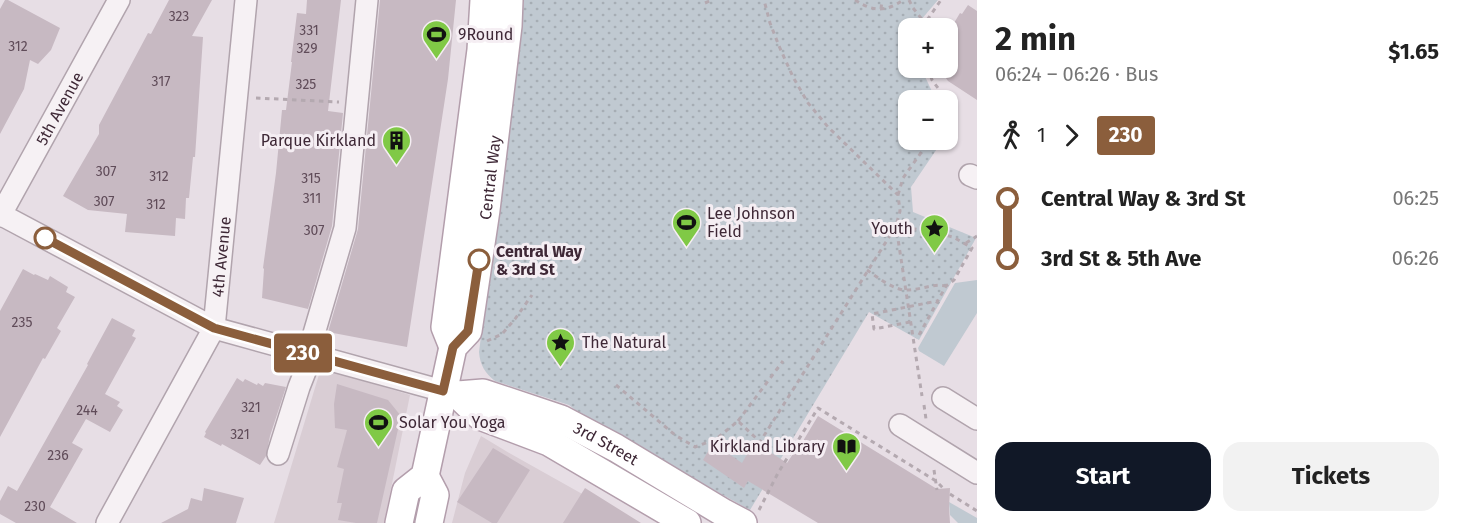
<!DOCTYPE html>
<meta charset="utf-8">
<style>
body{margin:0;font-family:"Fira Sans",sans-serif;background:#f2f2f2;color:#222;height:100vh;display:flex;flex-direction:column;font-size:22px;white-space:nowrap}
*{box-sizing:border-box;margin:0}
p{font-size:20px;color:#767676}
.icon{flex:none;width:33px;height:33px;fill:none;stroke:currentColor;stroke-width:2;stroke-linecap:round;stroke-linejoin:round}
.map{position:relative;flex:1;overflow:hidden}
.sheet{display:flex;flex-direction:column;background:#fff;width:480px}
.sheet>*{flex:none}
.badge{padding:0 12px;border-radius:4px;font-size:21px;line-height:39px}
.tools{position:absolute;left:898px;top:18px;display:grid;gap:12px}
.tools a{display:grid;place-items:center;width:60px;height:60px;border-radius:12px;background:#fff;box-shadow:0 2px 4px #0004;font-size:30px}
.map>.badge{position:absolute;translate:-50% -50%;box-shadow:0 0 0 3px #fff}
.legs{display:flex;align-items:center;gap:9px;height:66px;padding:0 18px;font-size:20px}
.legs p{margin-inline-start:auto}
.overview{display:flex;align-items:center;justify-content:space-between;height:102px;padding:0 18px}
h1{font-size:33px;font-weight:700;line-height:45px}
.cta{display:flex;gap:12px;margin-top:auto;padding:12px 18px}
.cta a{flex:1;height:69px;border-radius:18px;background:#111827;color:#fff;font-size:24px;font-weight:700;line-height:69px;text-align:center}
.cta a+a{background:#f2f2f2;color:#222}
ul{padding:0 18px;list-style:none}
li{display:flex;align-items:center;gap:21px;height:60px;font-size:22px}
li i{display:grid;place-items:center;width:9px;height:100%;margin:0 8px;background:currentColor}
li i::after{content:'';width:15px;height:15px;margin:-8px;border:4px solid;border-radius:50%;background:#fff}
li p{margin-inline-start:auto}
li:first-child i{background:linear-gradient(#0000 50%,currentColor 0)}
li:last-child i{background:linear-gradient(currentColor 50%,#0000 0)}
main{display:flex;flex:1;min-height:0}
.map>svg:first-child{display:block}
</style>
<main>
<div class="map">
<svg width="977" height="523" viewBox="0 0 977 523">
<defs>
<pattern id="park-dots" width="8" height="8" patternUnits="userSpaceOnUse" patternTransform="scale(1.5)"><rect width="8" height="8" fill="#c0c9d1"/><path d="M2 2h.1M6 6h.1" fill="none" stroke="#a6adb4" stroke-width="1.8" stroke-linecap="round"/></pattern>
</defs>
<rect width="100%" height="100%" fill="#e7dee5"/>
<!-- built -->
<path fill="#d9cdd4" d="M321,368L410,395L384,523H274Z
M481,436L511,454L634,523H452L465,473Z"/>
<!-- grass -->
<path fill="#c0c9d1" d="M977,280V313L944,366L919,351L918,348L955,283Z
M949,502L977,518V523H958L950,515Z"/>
<!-- park -->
<path fill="url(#park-dots)" d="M524,0H938L920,21V28H909V68H921L936,100H909V140H943L911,187L913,212L976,238L919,340L869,312L750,510L588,420L569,405L495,381C485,373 480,365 479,352Z"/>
<!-- building -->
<path fill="#c7b9c2" d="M5,0H8L60,28L51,50L38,64L30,60L24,89L0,134V9Z
M169,0H212L192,36L203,37L195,157H193L189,198H186L185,219L176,218L175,236L125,232L127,214L88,210L63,196L99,134V125L148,33L151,34Z
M307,0H341L328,111L343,113L332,226L308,309L262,298L264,269L263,268L276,173L282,110H286L292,62H291L297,13L306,14Z
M380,0H456L448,79L407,347L328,332L358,229Z
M968,5L977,11V100L948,81L939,68H948V33L960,13L962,14Z
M23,269L34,275L35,274L48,280L50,276L68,287L66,292L75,297L57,328L61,331L45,359L43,358L0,437V311Z
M112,318L135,330L132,336L136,338L105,394L120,402L117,406L123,410L110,432L86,419L72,443L83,449L50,507L77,523H16L0,514V501L8,486L17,491L88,365L87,364Z
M237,378L243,382L245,379L257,385L258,383L263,386L265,383L286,387L270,436L266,456L260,465L222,444L221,446L204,437L206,433L205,432Z
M337,384L388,400L401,416L377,523H356L338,520L342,503H337L344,469L337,467L347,430L335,428L334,404Z
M818,416L937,489L950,488L949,508L950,523H818L748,481L744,488L703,460L713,443L742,463L752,446L757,449L759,445L787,463L799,445L800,446Z
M493,448L530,470L497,523H492L457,502Z
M204,488L244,498L236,523H161L188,509L191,498L202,501Z
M585,488L641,523H563Z"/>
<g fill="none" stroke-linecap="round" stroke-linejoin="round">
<defs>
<g id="minor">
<path d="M970,175L977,178"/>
<path d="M0,214L214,328L443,391"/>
<path id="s1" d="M0,216L119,0"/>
<path d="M305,353L313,337L345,228L367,0"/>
<path d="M943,398L977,419"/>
<path d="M900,425L977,473"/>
<path d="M278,454L299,387L312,354"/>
<path id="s2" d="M107,523L214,328L246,0"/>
</g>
<g id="major">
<path d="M453,347L445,327L481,50L484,0"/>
<path id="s3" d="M443,391L458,395L483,393L561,419L616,448L724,513L743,523"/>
<path d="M458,395L480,416L549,442L687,523"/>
<path d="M425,476L435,495L429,523"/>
<path id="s4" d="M399,523L406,491L425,476L453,347L468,331L486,210L508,26L509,0"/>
</g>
</defs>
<!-- minor casing -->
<use href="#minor" stroke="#b1a4ad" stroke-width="24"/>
<!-- major casing -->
<use href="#major" stroke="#b39eac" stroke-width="30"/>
<!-- path -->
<path stroke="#b4a9b0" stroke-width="3" stroke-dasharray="4.5 4.5" stroke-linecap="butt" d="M855,0C873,12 886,12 903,0
M909,0L913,8L925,23
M705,3L712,0
M881,9L882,0
M925,28V23L941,0
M928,68L932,80L947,100
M256,98L339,102
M948,104L954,124L948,126
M898,195L903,178L930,140
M966,243L977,236
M867,270C877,277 895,291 907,290C921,290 933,283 946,286
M910,322L874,329L872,314L937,301
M919,335L946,286L954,280L972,248L953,237L928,231L896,226L922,396
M487,341L502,334L515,319L532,295
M616,385L675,435L695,447L716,439L738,421L760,442L896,226L900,211L898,195L828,127L808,103L793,77L779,46L770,23L764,0
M924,405L926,419
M738,421L783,361
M934,470L937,490
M950,494L977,511
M759,510L778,473L818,408L936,481L944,489"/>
<!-- minor -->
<use href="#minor" stroke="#f6f1f4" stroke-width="21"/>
<!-- major -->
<use href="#major" stroke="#fff" stroke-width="27"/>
</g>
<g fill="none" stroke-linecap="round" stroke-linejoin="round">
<defs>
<path id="line-1" d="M45,238L214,328L443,391L453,347L468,331L479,260"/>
</defs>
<!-- line-1 casing -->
<use href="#line-1" stroke="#fff" stroke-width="14"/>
<!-- line-1 -->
<use href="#line-1" stroke="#8b5e3c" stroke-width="9"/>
</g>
<!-- icons -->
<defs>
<symbol id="stadium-pin" viewBox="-11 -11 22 30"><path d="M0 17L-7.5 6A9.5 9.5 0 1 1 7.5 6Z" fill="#80c946" stroke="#f5eef3"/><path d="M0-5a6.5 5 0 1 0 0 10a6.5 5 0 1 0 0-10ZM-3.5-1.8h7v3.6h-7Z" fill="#111"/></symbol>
<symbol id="building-pin" viewBox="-11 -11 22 30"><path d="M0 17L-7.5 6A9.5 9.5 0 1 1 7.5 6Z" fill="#80c946" stroke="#f5eef3"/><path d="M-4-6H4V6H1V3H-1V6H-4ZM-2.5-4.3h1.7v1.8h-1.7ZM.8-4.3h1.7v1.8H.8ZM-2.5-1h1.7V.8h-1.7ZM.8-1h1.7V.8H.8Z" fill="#111"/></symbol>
<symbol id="sight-pin" viewBox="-11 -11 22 30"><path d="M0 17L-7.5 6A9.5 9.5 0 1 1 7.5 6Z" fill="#80c946" stroke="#f5eef3"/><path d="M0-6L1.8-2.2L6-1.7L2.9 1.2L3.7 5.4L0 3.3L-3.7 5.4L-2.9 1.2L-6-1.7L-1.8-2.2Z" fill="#111"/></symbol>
<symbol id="library-pin" viewBox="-11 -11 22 30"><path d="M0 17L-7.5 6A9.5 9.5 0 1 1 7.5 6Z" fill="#80c946" stroke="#f5eef3"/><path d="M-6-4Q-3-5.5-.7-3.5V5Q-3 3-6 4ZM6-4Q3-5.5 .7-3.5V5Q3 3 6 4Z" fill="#111"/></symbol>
</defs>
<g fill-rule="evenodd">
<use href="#stadium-pin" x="420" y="18" width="33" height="45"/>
<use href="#building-pin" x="380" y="124" width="33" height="45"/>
<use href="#stadium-pin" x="670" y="206" width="33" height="45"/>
<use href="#sight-pin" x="918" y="212" width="33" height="45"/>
<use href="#sight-pin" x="544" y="326" width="33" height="45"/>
<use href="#stadium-pin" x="362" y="406" width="33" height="45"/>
<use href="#library-pin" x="830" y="430" width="33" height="45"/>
</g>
<!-- markers -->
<g fill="#fff" stroke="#8b5e3c" stroke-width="3">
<circle cx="45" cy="238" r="10"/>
<circle cx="479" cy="260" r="10"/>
</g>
<g text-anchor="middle" stroke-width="6" stroke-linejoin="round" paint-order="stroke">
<!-- number labels -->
<g font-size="14" fill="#604c59">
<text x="179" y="21">323</text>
<text x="309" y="35">331</text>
<text x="18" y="51">312</text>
<text x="307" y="53">329</text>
<text x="161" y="86">317</text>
<text x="306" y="89">325</text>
<text x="106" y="176">307</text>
<text x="159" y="181">312</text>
<text x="311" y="183">315</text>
<text x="312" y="203">311</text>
<text x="104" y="206">307</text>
<text x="156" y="209">312</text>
<text x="314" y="235">307</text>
<text x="22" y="327">235</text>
<text x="251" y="412">321</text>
<text x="87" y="415">244</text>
<text x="240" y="439">321</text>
<text x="58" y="460">236</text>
<text x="35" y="511">230</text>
</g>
<!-- poi labels -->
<g font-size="16" fill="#3e2836" stroke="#f5eef3" text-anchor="start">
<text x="458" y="40">9Round</text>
<text x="376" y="146" text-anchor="end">Parque Kirkland</text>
<text x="707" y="219">Lee Johnson<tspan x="707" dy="18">Field</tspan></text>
<text x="913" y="234" text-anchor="end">Youth</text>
<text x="582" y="348">The Natural</text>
<text x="399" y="428">Solar You Yoga</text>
<text x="825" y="452" text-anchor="end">Kirkland Library</text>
</g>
<!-- street labels -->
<g font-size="16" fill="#3e2836" stroke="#f5eef3">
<text dy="6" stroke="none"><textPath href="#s1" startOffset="123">5th Avenue</textPath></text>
<text dy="6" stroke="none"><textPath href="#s4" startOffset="366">Central Way</textPath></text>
<text dy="6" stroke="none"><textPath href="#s2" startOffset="294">4th Avenue</textPath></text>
<text dy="6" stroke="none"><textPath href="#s3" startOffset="174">3rd Street</textPath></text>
</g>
<!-- stop labels -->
<g font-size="16" font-weight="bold" fill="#3e2836" stroke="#f5eef3" text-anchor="start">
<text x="496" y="257">Central Way<tspan x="496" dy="18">&amp; 3rd St</tspan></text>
</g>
</g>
</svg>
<div class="tools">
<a>+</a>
<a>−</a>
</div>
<b class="badge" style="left:303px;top:353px;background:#8b5e3c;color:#fff">230</b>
</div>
<section class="sheet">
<div class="overview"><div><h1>2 min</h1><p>06:24 – 06:26 · Bus</p></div><b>$1.65</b></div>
<div class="legs"><svg class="icon" aria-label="walk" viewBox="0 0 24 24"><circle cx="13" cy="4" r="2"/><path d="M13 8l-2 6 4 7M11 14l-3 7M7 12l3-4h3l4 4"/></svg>1<svg class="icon" aria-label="forward" viewBox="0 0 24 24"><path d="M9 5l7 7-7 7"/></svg><b class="badge" style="background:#8b5e3c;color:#fff">230</b></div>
<ul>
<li><i style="color:#8b5e3c"></i><b>Central Way &amp; 3rd St</b><p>06:25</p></li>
<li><i style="color:#8b5e3c"></i><b>3rd St &amp; 5th Ave</b><p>06:26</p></li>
</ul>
<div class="cta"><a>Start</a><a>Tickets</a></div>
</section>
</main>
